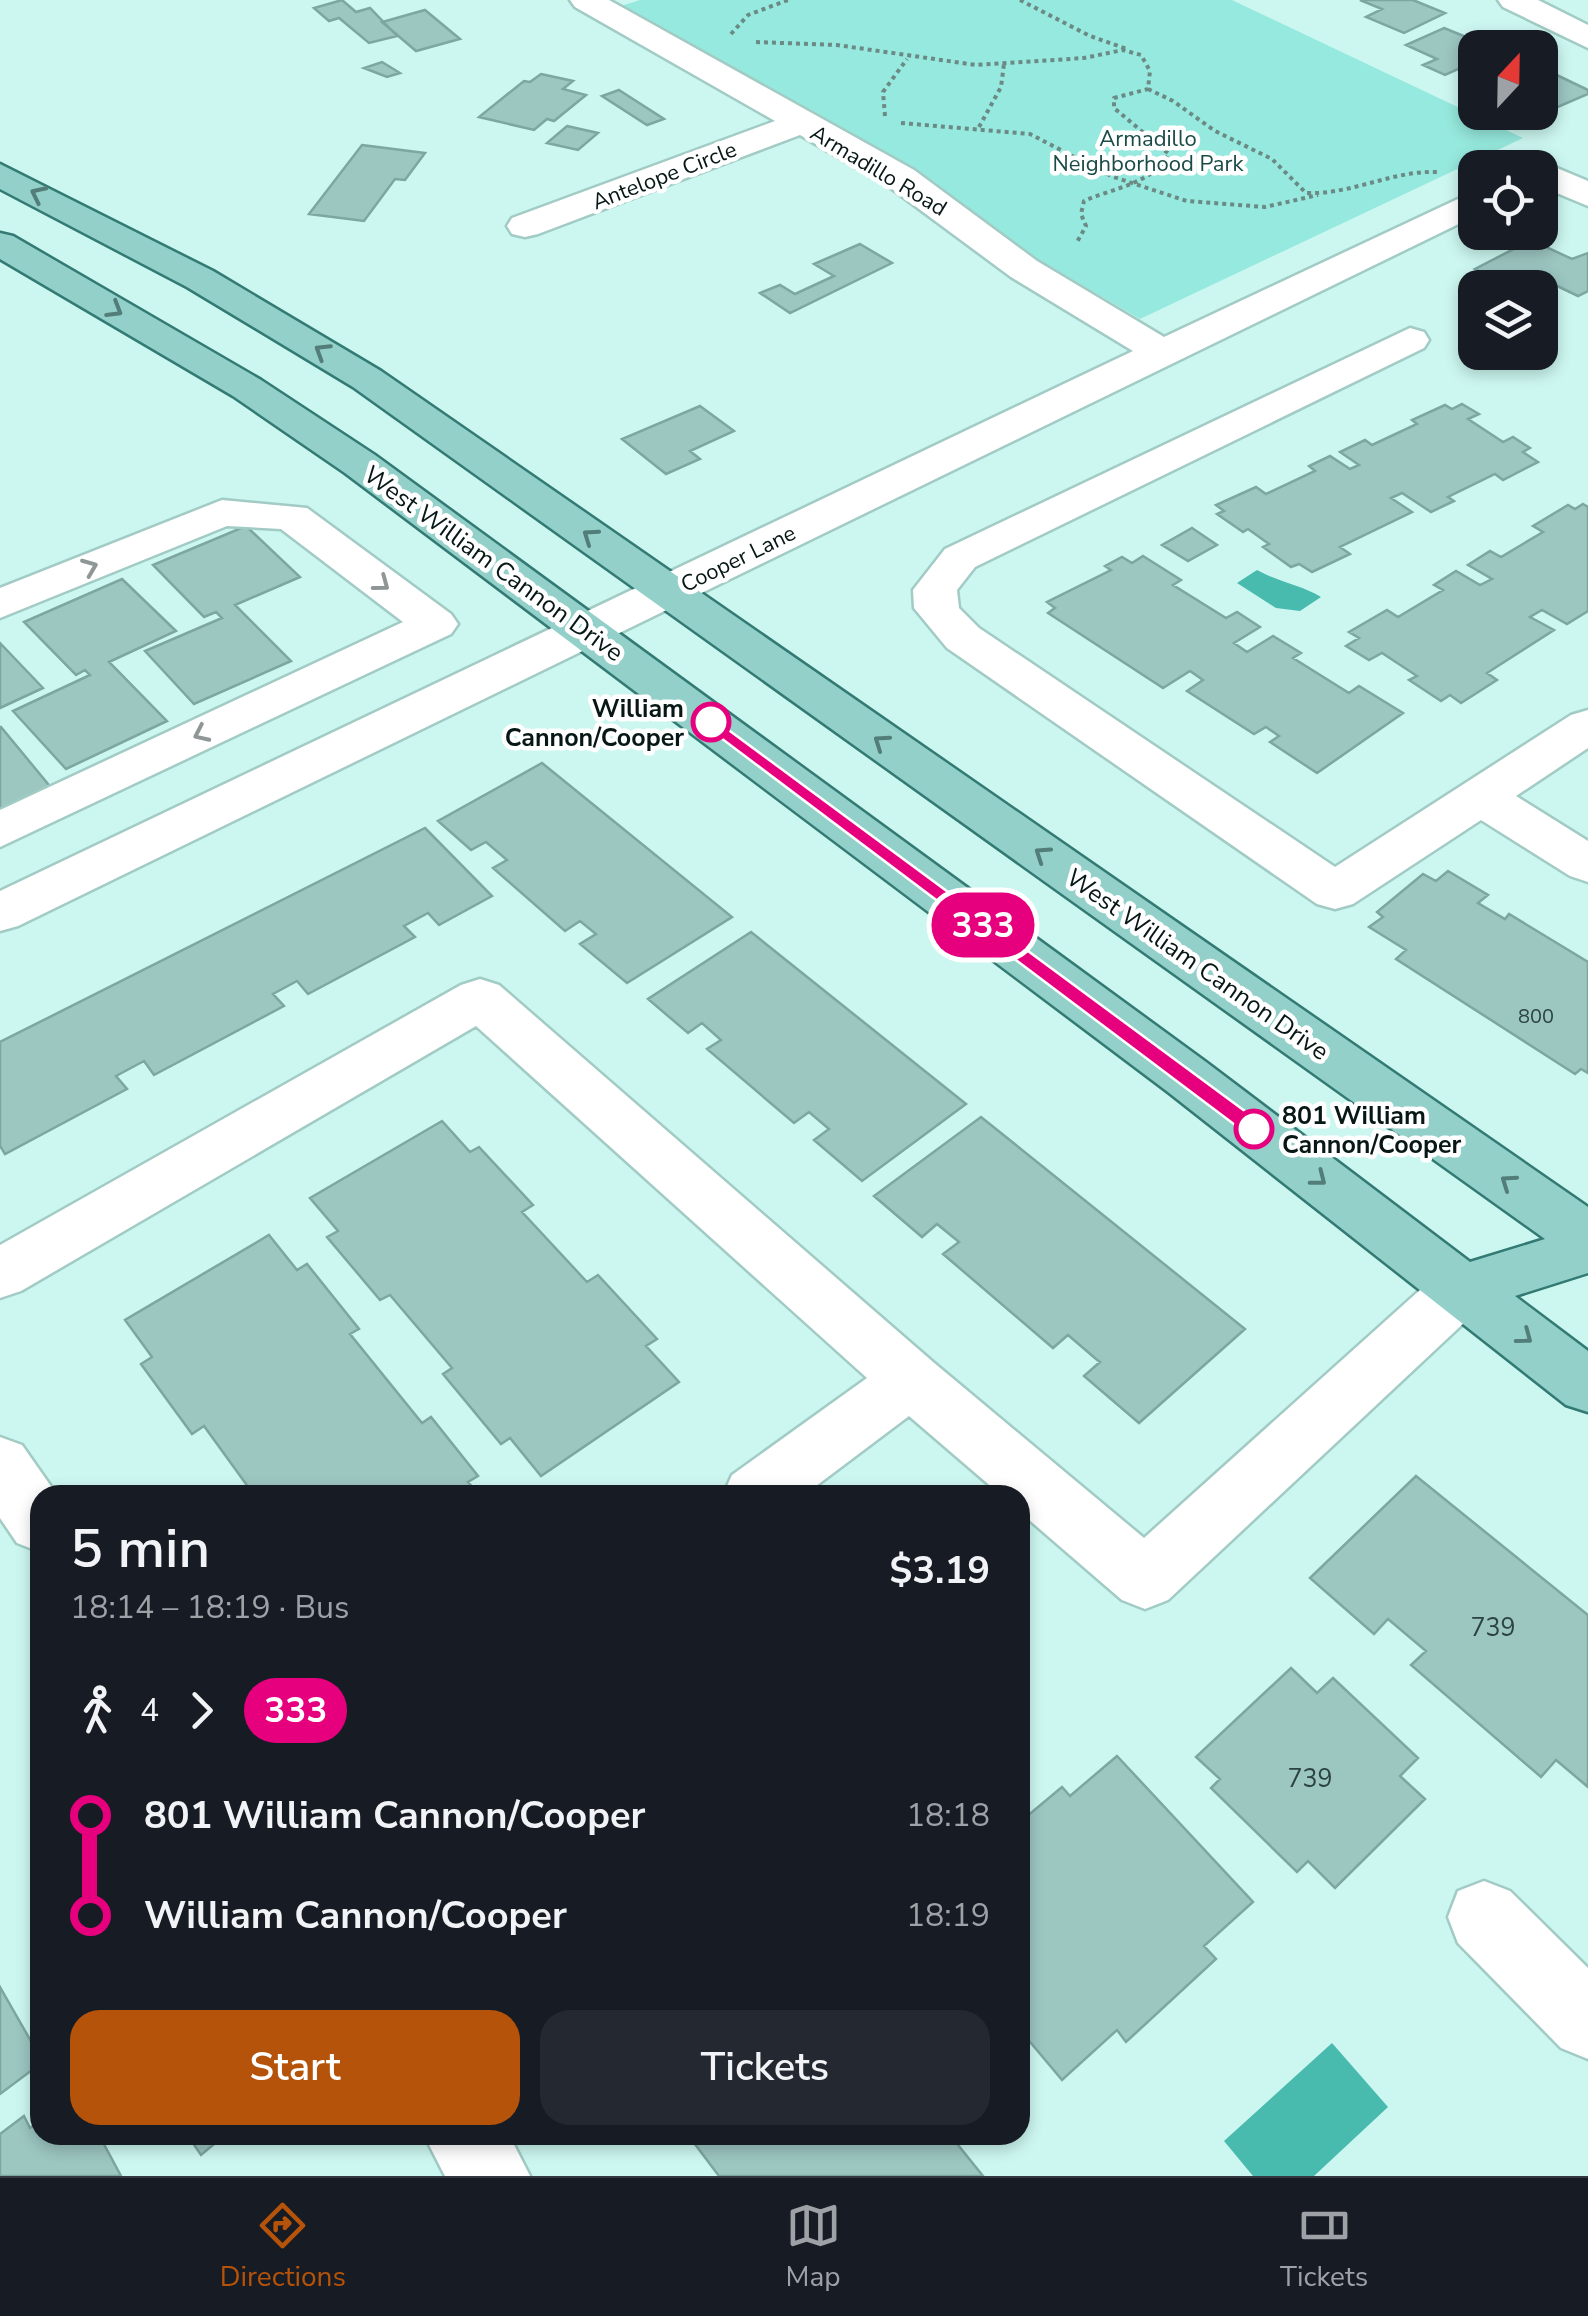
<!DOCTYPE html>
<meta charset="utf-8">
<style>
body{margin:0;font-family:"Nunito Sans",sans-serif;background:#242831;color:#f1f3f6;height:100vh;display:flex;flex-direction:column;font-size:38px;white-space:nowrap}
*{box-sizing:border-box;margin:0}
p{font-size:32px;color:#9ea1a6}
.icon{flex:none;width:55px;height:55px;fill:none;stroke:currentColor;stroke-width:2;stroke-linecap:round;stroke-linejoin:round}
.map{position:relative;flex:1;overflow:hidden}
.sheet{position:absolute;left:30px;top:1485px;width:1000px;height:660px;display:flex;flex-direction:column;background:#171b24;border-radius:30px;box-shadow:0 5px 15px #0003}
.sheet>*{flex:none}
.badge{padding:0 20px;border-radius:32px;font-size:35px;line-height:65px}
.needle{width:65px;rotate:22deg}
.fabs{position:absolute;left:1458px;top:30px;display:grid;gap:20px}
.fabs a{display:grid;place-items:center;width:100px;height:100px;border-radius:20px;background:#171b24;box-shadow:0 5px 15px #0003;font-size:50px}
.map>.badge{position:absolute;translate:-50% -50%;box-shadow:0 0 0 5px #fff}
.legs{display:flex;align-items:center;gap:15px;height:110px;padding:0 40px;font-size:32px}
.legs p{margin-inline-start:auto}
.overview{display:flex;align-items:center;justify-content:space-between;height:170px;padding:0 40px}
h1{font-size:55px;font-weight:600;line-height:75px}
.button{display:flex;gap:20px;margin-top:auto;padding:20px 40px}
.button a{flex:1;height:115px;border-radius:30px;background:#b45309;color:#fff;font-size:40px;font-weight:600;line-height:115px;text-align:center}
.button a+a{background:#242831;color:#f1f3f6}
ul{padding:0 40px;list-style:none}
li{display:flex;align-items:center;gap:35px;height:100px;font-size:38px}
li i{display:grid;place-items:center;width:15px;height:100%;margin:0 12px;background:currentColor}
li i::after{content:'';width:25px;height:25px;margin:-12px;border:8px solid;border-radius:50%;background:#171b24}
li p{margin-inline-start:auto}
li:first-child i{background:linear-gradient(#0000 50%,currentColor 0)}
li:last-child i{background:linear-gradient(currentColor 50%,#0000 0)}
.dock{display:flex;justify-content:space-around;align-items:center;height:140px;border-top:2px solid #363941;background:#171b24;font-size:28px;color:#9ea1a6}
.dock a{display:grid;justify-items:center;gap:5px}
.dock .active{color:#b45309}
.map>svg:first-child{display:block}
</style>
<div class="map">
<svg width="1588" height="2176" viewBox="0 0 1588 2176">
<rect width="100%" height="100%" fill="#ccf7f0"/>
<!-- green -->
<path fill="#96e9de" d="M640,0H1232L1523,138L1140,319L1008,242L965,205L910,171L621,6Z"/>
<!-- water -->
<path fill="#49baae" d="M1257,570C1278,582 1301,585 1321,597L1300,611L1276,608L1237,583Z
M1332,2043L1388,2107L1314,2176H1253L1224,2141Z"/>
<!-- building -->
<path fill="#9cc6c0" stroke="#7da6a0" stroke-width="2.5" d="M342,0L356,12L370,8L397,36L369,43L339,18L329,21L314,8Z
M1360,0H1413L1445,13L1404,33L1366,17L1382,9Z
M425,10L460,39L416,51L382,22Z
M1444,28L1493,48H1475V75L1458,69L1445,75L1423,65L1437,59L1406,45Z
M382,62L400,73L387,77L364,68Z
M1540,67L1588,90V94L1546,112L1540,109Z
M541,74L573,81L563,89L586,95L554,121L547,119L534,130L479,117L524,81L530,82Z
M619,90L664,119L647,125L602,96Z
M567,126L598,133L578,150L547,143Z
M362,145L425,153L405,180L395,179L364,221L309,214Z
M1531,240L1572,259L1588,253V291L1578,296L1555,285L1540,293V288H1513L1475,269Z
M860,244L892,263L790,313L760,293L780,285L795,294L834,276L814,264Z
M1462,404L1479,414L1468,419L1503,442L1513,437L1530,448L1523,452L1538,462L1503,480L1495,474L1448,497L1454,501L1431,512L1402,493L1391,498L1412,512L1340,547L1350,554L1312,572L1299,564L1291,567L1263,547L1269,544L1248,529L1243,532L1217,514L1224,511L1216,505L1256,487L1266,494L1315,471L1309,466L1330,456L1350,469L1359,465L1340,452L1365,440L1372,445L1417,424L1412,420L1445,405L1452,409Z
M700,406L734,431L690,451L700,459L666,474L622,439Z
M1583,504L1588,507V611L1567,624L1542,610L1530,617L1554,630L1487,673L1497,680L1461,703L1450,695L1441,701L1409,680L1417,676L1382,653L1369,660L1346,646L1359,638L1349,632L1387,610L1398,617L1443,590L1434,585L1456,571L1480,585L1492,579L1468,565L1490,551L1501,557L1543,532L1533,526L1568,505L1575,509Z
M246,526L300,577L235,605L291,661L194,704L145,651L222,618L216,612L204,617L153,565Z
M1192,528L1217,545L1188,561L1162,545Z
M1143,556L1181,580L1173,585L1226,618L1237,612L1260,627L1234,643L1247,652L1273,636L1301,653L1293,658L1349,693L1359,686L1403,713L1317,773L1270,742L1279,736L1266,727L1254,734L1187,691L1203,680L1190,671L1163,688L1048,613L1055,608L1047,602L1111,570L1105,566L1122,557L1132,563Z
M122,579L176,631L109,662L167,721L66,769L13,711L90,675L85,670L76,675L24,622Z
M0,643L43,688L0,708Z
M1,727L53,790L0,814V728Z
M542,763L732,917L627,983L580,944L596,934L580,921L565,931L493,868L507,860L486,842L471,850L438,821Z
M425,828L492,896L439,925L428,913L404,926L415,937L308,994L297,981L273,994L284,1006L154,1075L144,1061L116,1076L127,1089L5,1154L0,1146V1042Z
M1448,871L1488,895L1478,903L1505,919L1509,914L1588,962V1073L1581,1069L1575,1074L1396,959L1406,950L1369,927L1383,917L1377,912L1423,874L1436,881Z
M751,932L966,1104L862,1181L814,1140L829,1129L809,1112L794,1123L707,1049L721,1040L702,1023L688,1033L648,999Z
M981,1117L1245,1329L1139,1423L1084,1376L1100,1362L1096,1359L1068,1335L1053,1348L943,1254L959,1242L937,1224L922,1237L874,1196Z
M442,1121L470,1152L479,1147L533,1205L522,1212L587,1282L598,1275L657,1339L646,1346L679,1382L541,1476L510,1438L501,1444L443,1374L452,1368L390,1295L380,1300L327,1237L338,1231L310,1198Z
M269,1235L297,1270L307,1264L359,1329L350,1334L422,1423L431,1417L478,1476L468,1482L479,1495H254L204,1426L192,1434L141,1364L152,1357L125,1320Z
M1416,1476L1588,1615V1787L1556,1760L1541,1777L1411,1665L1426,1651L1388,1619L1374,1634L1310,1578Z
M1291,1668L1317,1693L1333,1678L1418,1758L1400,1776L1425,1799L1335,1888L1308,1861L1297,1872L1211,1788L1220,1779L1196,1757Z
M1117,1756L1253,1902L1204,1946L1216,1959L1126,2042L1117,2030L1062,2080L1020,2030V1822L1062,1787L1070,1796Z
M0,1987L40,2057V2064L0,2094Z
M24,2116L30,2128L40,2121V2135H99L121,2176H0V2134Z
M216,2135L219,2140L201,2155L188,2136Z
M688,2135H950L983,2176H719Z"/>
<g fill="none" stroke-linecap="round" stroke-linejoin="round">
<defs>
<path id="minor" d="M570,0H609L914,170L1037,261L1164,337L1475,191V216L18,926L0,931V891L1133,351L1011,277L888,186L800,135L538,234L525,237L512,234L507,226L512,218L775,121L575,7Z
M1498,0H1538L1588,25V48L1503,7Z
M1540,161L1588,181V206L1540,186V168H1525Z
M1410,328L1424,332L1429,340L1424,348L975,567L957,590L959,608L979,628L1335,867L1571,715L1588,710V748L1516,796L1588,841V882L1570,876L1481,820L1353,904L1335,909L1317,904L947,648L914,608L913,590L945,549Z
M222,500L307,508L451,614L458,624L451,634L0,847V810L403,622L281,529L227,526L0,618V588Z
M480,979L499,985L933,1362L1144,1538L1440,1272L1461,1265L1482,1272L1491,1289L1482,1306L1168,1600L1145,1609L1122,1600L1020,1512V1495H1001L909,1416L804,1495H723L732,1475L867,1378L476,1026L21,1291L0,1298V1245L461,985Z
M0,1437L22,1445L57,1495H40V1552L17,1543L0,1518Z
M1484,1881L1510,1891L1588,1968V2059L1561,2048L1458,1943L1448,1917L1458,1891Z
M424,2135H509L530,2176H445Z"/>
<path id="major" d="M0,164L213,271L381,371L1588,1207V1273L1515,1296L1588,1351V1412L1566,1405L1168,1092L345,473L233,396L0,259V233L13,236L261,380L375,455L1206,1062L1470,1262L1545,1239L353,387L187,287L0,189Z"/>
</defs>
<!-- minor casing -->
<use href="#minor" stroke="#a1cbc4" stroke-width="5"/>
<!-- major casing -->
<use href="#major" stroke="#327a73" stroke-width="5"/>
<!-- path -->
<path stroke="#6c8a85" stroke-width="4" stroke-dasharray="4 4" stroke-linecap="butt" d="M1020,0L1090,36L1127,49
M731,34L748,15L788,0
M756,42L837,45L976,65L1084,58L1123,50L1141,55L1150,71L1148,89L1114,98V108L1169,154C1152,184 1113,188 1084,201L1081,214L1086,226L1077,242
M1148,89L1173,101L1215,131L1272,159L1306,193C1352,195 1392,170 1438,172
M885,116L883,92L907,59
M901,123L1030,134L1111,176L1187,201L1265,207L1318,195
M979,127L1001,87L1004,64"/>
<!-- minor -->
<use href="#minor" fill="#fff" fill-rule="evenodd"/>
<!-- major -->
<use href="#major" fill="#92d0c9" fill-rule="evenodd"/>
</g>
<!-- one-way arrows -->
<defs><path id="oneway-chevron" d="M-2-3.5L2.5 0L-2 3.5" fill="none" stroke-width="1.6" stroke-linecap="round" stroke-linejoin="round" transform="scale(2.5)"/></defs>
<g stroke="#537d78">
<use href="#oneway-chevron" transform="translate(38 194) rotate(-154)"/>
<use href="#oneway-chevron" transform="translate(115 310) rotate(31)"/>
<use href="#oneway-chevron" transform="translate(322 351) rotate(-148)"/>
<use href="#oneway-chevron" transform="translate(590 536) rotate(-145)"/>
<use href="#oneway-chevron" transform="translate(881 742) rotate(-145)"/>
<use href="#oneway-chevron" transform="translate(1042 854) rotate(-146)"/>
<use href="#oneway-chevron" transform="translate(1319 1179) rotate(38)"/>
<use href="#oneway-chevron" transform="translate(1508 1182) rotate(-145)"/>
<use href="#oneway-chevron" transform="translate(1525 1337) rotate(37)"/>
</g>
<g stroke="#8f9796">
<use href="#oneway-chevron" transform="translate(90 567) rotate(-22)"/>
<use href="#oneway-chevron" transform="translate(382 584) rotate(37)"/>
<use href="#oneway-chevron" transform="translate(201 734) rotate(155)"/>
</g>
<!-- line-1 -->
<path fill="#e6007e" stroke="#fff" stroke-width="2.5" d="M711,717L1261,1123V1134H1247L705,726V718Z"/>
<!-- markers -->
<g fill="#fff" stroke="#e6007e" stroke-width="5">
<circle cx="711" cy="722" r="18"/>
<circle cx="1254" cy="1129" r="18"/>
</g>
<g text-anchor="middle" stroke-width="9" stroke-linejoin="round" paint-order="stroke">
<!-- number labels -->
<g font-size="20" fill="#2c4340">
<text x="1536" y="1023">800</text>
</g>
<!-- far-park labels -->
<g font-size="22" fill="#1a4b46" stroke="#fff">
<text x="1148" y="146">Armadillo<tspan x="1148" dy="25">Neighborhood Park</tspan></text>
</g>
<!-- far-street labels -->
<g font-size="22" fill="#071715" stroke="#fff">
<text transform="translate(879 170) rotate(31)" y="8">Armadillo Road</text>
<text transform="translate(664 175) rotate(-21)" y="8">Antelope Circle</text>
<text transform="translate(738 558) rotate(-26)" y="8">Cooper Lane</text>
</g>
<!-- street labels -->
<g font-size="25" fill="#071715" stroke="#fff">
<text transform="translate(494 563) rotate(36)" y="9">West William Cannon Drive</text>
<text transform="translate(1198 964) rotate(35)" y="9">West William Cannon Drive</text>
</g>
<!-- stop labels -->
<g font-size="25" font-weight="bold" fill="#071715" stroke="#fff" text-anchor="end">
<text x="684" y="717">William<tspan x="684" dy="29">Cannon/Cooper</tspan></text>
<text x="1282" y="1124" text-anchor="start">801 William<tspan x="1282" dy="29">Cannon/Cooper</tspan></text>
</g>
<!-- near-number labels -->
<g font-size="25" fill="#2c4340">
<text x="1493" y="1636">739</text>
<text x="1310" y="1787">739</text>
</g>
</g>
</svg>
<div class="fabs">
<a><svg class="needle" viewBox="-14 -14 28 28"><path d="M0-13l5 13h-10z" fill="#e53935"/><path d="M0 13l5-13h-10z" fill="#9ea1a6"/></svg></a>
<a><svg class="icon" aria-label="locate" viewBox="0 0 24 24"><circle cx="12" cy="12" r="6"/><path d="M12 2v4M12 18v4M2 12h4M18 12h4"/></svg></a>
<a><svg class="icon" aria-label="layers" viewBox="0 0 24 24"><path d="M12 4l9 5-9 5-9-5zM3 14l9 5 9-5"/></svg></a>
</div>
<b class="badge" style="left:983px;top:925px;background:#e6007e;color:#fff">333</b>
<section class="sheet">
<div class="overview"><div><h1>5 min</h1><p>18:14 – 18:19 · Bus</p></div><b>$3.19</b></div>
<div class="legs"><svg class="icon" aria-label="walk" viewBox="0 0 24 24"><circle cx="13" cy="4" r="2"/><path d="M13 8l-2 6 4 7M11 14l-3 7M7 12l3-4h3l4 4"/></svg>4<svg class="icon" aria-label="forward" viewBox="0 0 24 24"><path d="M9 5l7 7-7 7"/></svg><b class="badge" style="background:#e6007e;color:#fff">333</b></div>
<ul>
<li><i style="color:#e6007e"></i><b>801 William Cannon/Cooper</b><p>18:18</p></li>
<li><i style="color:#e6007e"></i><b>William Cannon/Cooper</b><p>18:19</p></li>
</ul>
<div class="button"><a>Start</a><a>Tickets</a></div>
</section>
</div>
<nav class="dock">
<a class="active"><svg class="icon" aria-label="directions" viewBox="0 0 24 24"><path d="M12 3l9 9-9 9-9-9zM9 14v-3h6M13 9l2 2-2 2"/></svg>Directions</a>
<a><svg class="icon" aria-label="map" viewBox="0 0 24 24"><path d="M3 6l6-2 6 2 6-2v14l-6 2-6-2-6 2zM9 4v14M15 6v14"/></svg>Map</a>
<a><svg class="icon" aria-label="tickets" viewBox="0 0 24 24"><path d="M3 7h18v10H3zM15 7v10"/></svg>Tickets</a>
</nav>
